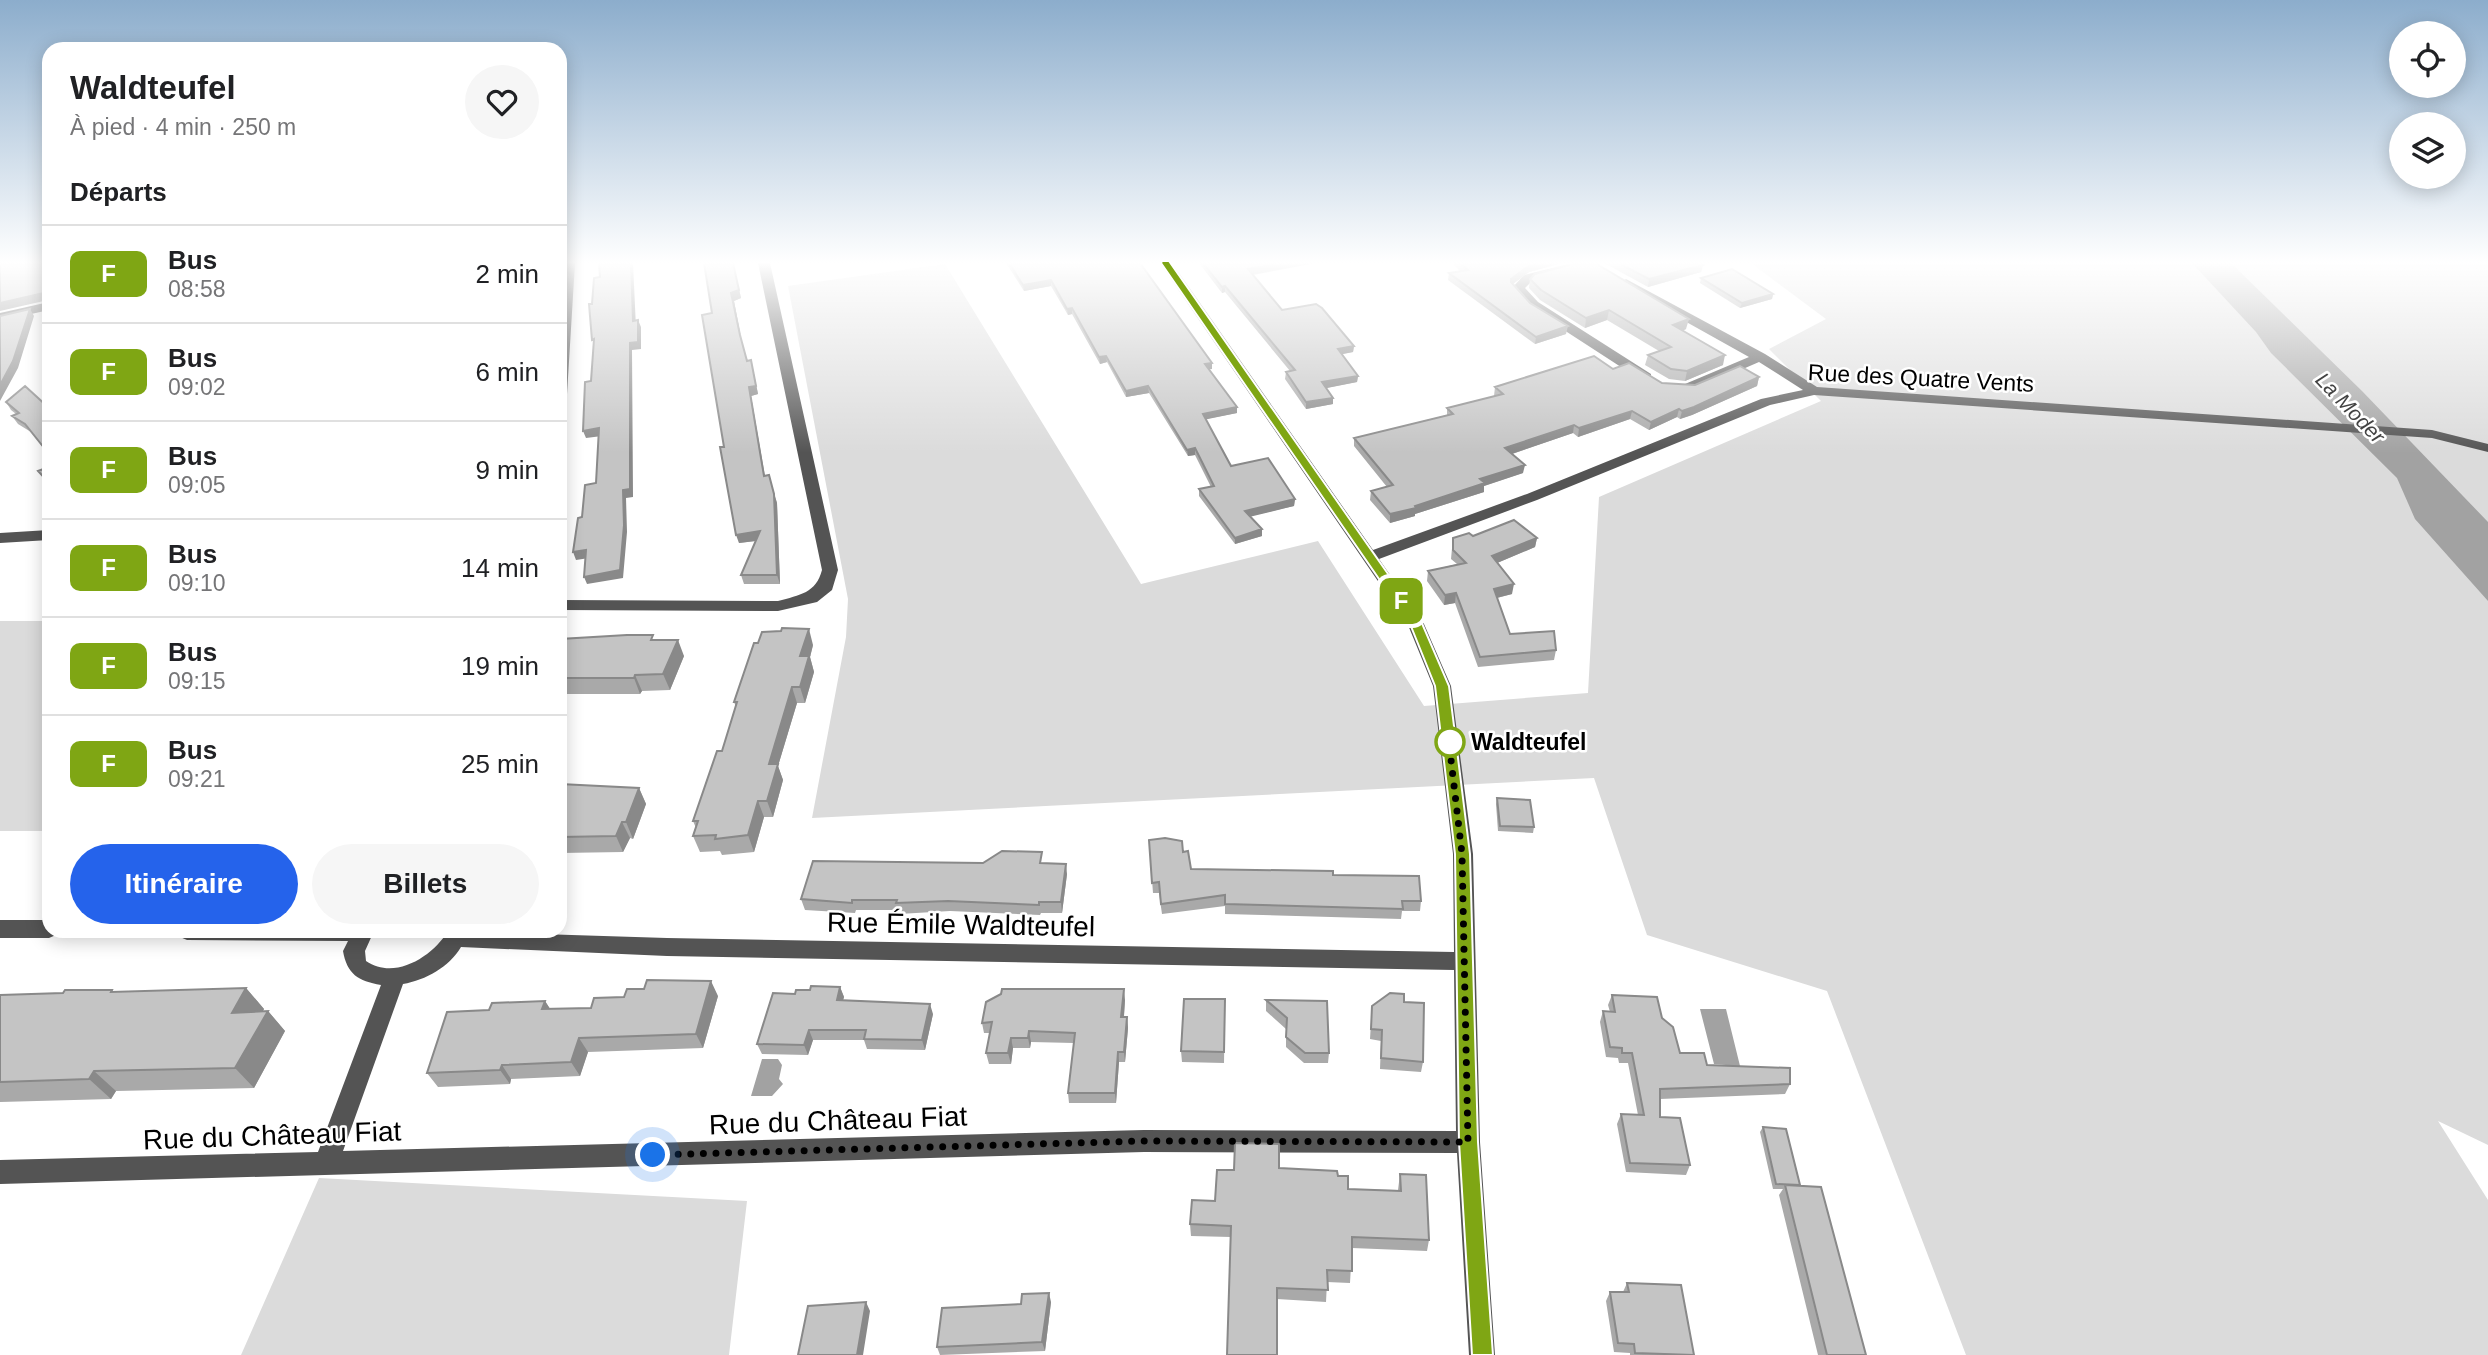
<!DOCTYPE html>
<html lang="fr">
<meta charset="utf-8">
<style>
body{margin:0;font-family:Helvetica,sans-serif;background:#f6f6f6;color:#202124;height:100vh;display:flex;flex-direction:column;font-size:26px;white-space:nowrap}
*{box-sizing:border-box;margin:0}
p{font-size:23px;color:#757577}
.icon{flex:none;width:38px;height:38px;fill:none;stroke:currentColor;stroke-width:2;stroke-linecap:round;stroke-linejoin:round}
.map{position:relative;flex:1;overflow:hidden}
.drawer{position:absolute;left:42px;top:42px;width:525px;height:896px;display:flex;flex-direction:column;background:#fff;border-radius:21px;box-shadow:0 4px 18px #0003}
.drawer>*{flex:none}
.badge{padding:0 14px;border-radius:10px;font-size:24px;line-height:46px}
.tools{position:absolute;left:2389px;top:21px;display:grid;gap:14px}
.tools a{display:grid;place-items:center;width:77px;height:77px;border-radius:50%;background:#fff;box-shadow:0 4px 18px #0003;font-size:35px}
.you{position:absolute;width:35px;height:35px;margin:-18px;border:5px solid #fff;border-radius:50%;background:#1a73e8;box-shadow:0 0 0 10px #1a73e833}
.map>.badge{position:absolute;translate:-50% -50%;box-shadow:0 0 0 4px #fff}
h2{padding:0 28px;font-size:26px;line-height:63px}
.round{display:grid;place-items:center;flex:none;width:74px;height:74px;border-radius:37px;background:#f6f6f6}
.head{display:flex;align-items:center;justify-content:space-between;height:119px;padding:0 28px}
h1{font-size:33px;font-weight:700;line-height:52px}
.cta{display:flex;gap:14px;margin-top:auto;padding:14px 28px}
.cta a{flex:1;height:80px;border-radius:42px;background:#2563eb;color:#fff;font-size:28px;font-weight:700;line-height:80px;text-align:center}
.cta a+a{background:#f6f6f6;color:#202124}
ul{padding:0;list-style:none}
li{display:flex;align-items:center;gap:21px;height:98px;padding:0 28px;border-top:2px solid #e0e0e0}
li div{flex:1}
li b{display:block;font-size:26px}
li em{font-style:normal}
li .badge{min-width:77px;font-weight:700;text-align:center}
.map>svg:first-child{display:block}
</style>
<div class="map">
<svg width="2488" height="1355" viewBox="0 0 2488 1355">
<rect width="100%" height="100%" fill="#fff"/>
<!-- green -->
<path fill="#dbdbdb" d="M1751,263H2488V1145L2438,1121L2488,1200V1355H1966L1827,991L1647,935L1594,778L812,818L846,637L848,599L788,286L945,264L1141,584L1318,541L1424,706L1588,693L1599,497L1821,401L1769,349L1826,319Z
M0,621H49V831H0Z
M319,1178L747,1201L729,1355H241Z"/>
<!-- water -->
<path fill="#a2a2a2" d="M2192,263H2231L2362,391L2488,522V601L2415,519L2397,478L2271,353L2256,332Z
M1700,1009H1726L1741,1070H1727L1726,1065L1714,1064Z
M762,1059H778L782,1065L779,1079L783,1084L772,1096H751Z"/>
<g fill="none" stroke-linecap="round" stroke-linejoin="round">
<!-- minor -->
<path fill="#545454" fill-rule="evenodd" d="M563,263H575L567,394L560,398V304Z
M758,263H770L838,570L832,590L817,602L778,611L560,610V600L778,601C800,595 816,593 822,570Z
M1160,263H1172L1373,550L1527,494L1761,399L1803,390L1759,362L1692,391L1667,390V384H1685L1749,357L1622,286L1620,283L1626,279L1765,354L1817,387L2432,430L2488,444V452L2432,438L1814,395L1770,405L1537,500L1379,559L1424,624L1451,686L1473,854L1480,1142L1495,1355H1469L1457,1153L1144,1152L0,1184V1160L318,1152L381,985C358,981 347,974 343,951L348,941L187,940L180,937L177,931H374L365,951L366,961C395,981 433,956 448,931L667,938L1454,952L1453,854L1433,686L1408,625ZM461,947L667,956L1454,970L1456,1131L1144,1130L343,1151L403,984C426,980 449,967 461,947Z
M1573,263H1593L1532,281L1525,288L1538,302L1651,374V380H1641L1530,308L1512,288L1524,275Z
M49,302V310L0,321V313Z
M49,530V540L0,543V533Z
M0,920H49V931H58L56,935L49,938H0Z"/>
</g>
<!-- wall -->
<path fill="#a9a9a9" d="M733,263L741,298L734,301L742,343L747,361L753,369L758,394L751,396L765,476L769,475L777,503L780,584H744L741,575L756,541L739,543L712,313Z
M1006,263H1140L1212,363V369H1209L1237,407V413L1206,419L1231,466L1295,499L1294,506L1250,516L1262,529V536L1235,544L1199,496V489L1211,487L1195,455L1188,456L1149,393L1126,397L1107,362L1100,364L1072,314L1068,315L1051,286L1024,291Z
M1199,263H1316L1253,275L1282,310L1354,346L1353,352L1342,354L1358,376L1357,382L1326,388L1333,398V404L1306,409L1285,379L1286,372L1290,371L1225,292L1222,293Z
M1452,263H1562L1529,272L1513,284L1530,303L1566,334L1535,344L1448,280L1449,273L1460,271Z
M1604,263H1699L1703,265L1701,272L1648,287Z
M1701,278L1773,294L1772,299L1740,308L1700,283Z
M1530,279L1686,329L1683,331L1723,365L1685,381L1669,379L1645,365L1648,355L1659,351L1607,320L1585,328L1540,300L1529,288Z
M1613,369L1662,383L1695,385L1759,377L1757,386L1692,415L1680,419L1677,417L1649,430L1630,419L1578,437L1573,433L1512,454L1523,473L1484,486V492L1415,514V516L1390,523L1370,500L1371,491L1387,487L1354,446V438L1447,415V408L1494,396L1495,387Z
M6,402L49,408V455L31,432L18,424L12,416L16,414L11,410Z
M1473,536L1537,538L1535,547L1497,563L1512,594L1497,598L1510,634L1556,650L1554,660L1478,667L1455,603L1444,605L1427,581L1428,571L1457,564L1451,559L1453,538Z
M560,639L656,640L684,656L670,690L642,691L640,694H560Z
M813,645L810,657L814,672L805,703H797L778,766L783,780L773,817H764L754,852L722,855L720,851L700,852L693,836L696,828L693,821L722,751L736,707L734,702Z
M560,784L639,788L646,804L633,839L630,838L623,852L560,853Z
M1497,798L1534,827L1533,833L1498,831L1496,804Z
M1149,840L1183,852L1191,869L1333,875L1421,901L1420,911H1402L1401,919L1225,914V906L1162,914L1159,893H1153Z
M1043,863L1067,874L1062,913H1041L1040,915L950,911L899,914L898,910H856L855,913L805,910L801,899Z
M840,987L844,997L843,1000L933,1014L925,1050L867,1049L864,1040H813L808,1055L762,1054L757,1044L795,994L810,990Z
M246,988L264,1009L263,1011H268L285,1031L254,1088L116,1091L111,1099L0,1102V995Z
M1612,995L1662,1018L1680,1053L1707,1065L1790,1084L1785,1094L1660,1099V1117L1690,1165L1686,1175L1626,1172L1617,1124L1621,1114L1638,1115L1628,1063H1619L1618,1058L1606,1057L1600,1022L1603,1011L1610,1012L1608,1005Z
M718,996L703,1048L588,1052L580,1076L511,1079L510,1084L438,1087L427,1073L489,1010L545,1001L550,1009L591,1008Z
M1225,999L1224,1063L1182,1062L1181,1051Z
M1125,1000L1124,1017H1127L1128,1028L1125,1062H1119L1116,1103H1069L1068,1093L1074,1043L1031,1042L1030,1048H1013L1011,1064H989L986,1053L990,1033H984L982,1023Z
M1266,1000L1329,1053L1328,1063H1304L1286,1047V1029L1266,1011Z
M1404,1002L1423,1062L1421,1072L1380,1069L1381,1041L1370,1039L1372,1006Z
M1763,1127L1800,1185V1186L1866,1355H1818L1779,1195L1783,1189H1773L1760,1132Z
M1279,1168L1338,1176L1348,1189L1398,1190L1400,1174L1429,1240L1427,1251L1352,1248L1350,1283L1327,1282L1326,1302L1277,1299L1231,1237L1191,1236L1190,1224L1215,1201L1234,1170Z
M1627,1283L1694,1355H1630V1353L1614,1352L1606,1301L1610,1292H1623Z
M1051,1302L1045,1351L940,1355L937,1347Z"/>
<!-- shaded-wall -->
<path fill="#898989" d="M631,263H633L636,328L633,321Z
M733,263L741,298L734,301L742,343L731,293Z
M1283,263H1316L1248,275V269Z
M1536,263H1562L1529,272L1510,286L1511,279L1530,265Z
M1703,265L1701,272L1648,287L1649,279Z
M1051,280V286L1024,291L1023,285Z
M1225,286V292L1222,293V287Z
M44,293L49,296V302L48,300L0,311V303Z
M1773,294L1772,299L1740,308L1742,303Z
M1072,308V314L1068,315L1067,309Z
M30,309L34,316L18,368L0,401V385Z
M1609,310L1607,320L1585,328L1586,318Z
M1689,319L1686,329L1671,335L1673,325Z
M638,320L641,327V349L632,350L633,497L626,498L627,532L623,578L587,584L584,577L623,490L630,343Z
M1568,326L1566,334L1535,344L1536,337Z
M1354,346L1353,352L1338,355V349Z
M1725,355L1723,365L1685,381L1687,371Z
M1106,356L1107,362L1100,364L1099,357Z
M1212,363V369L1205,370V364Z
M753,369L758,394L751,396L766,485L764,476L749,387Z
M1358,376L1357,382L1322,389V382Z
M1759,377L1757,386L1692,415L1680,419L1682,411Z
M1148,386L1149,393L1126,397V391Z
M1333,398V404L1306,409V402Z
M1237,407V413L1203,420V414Z
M1679,409L1677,417L1649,430L1651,422Z
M1632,411L1630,419L1578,437L1579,428Z
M1574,425L1573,433L1503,457L1505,448Z
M599,428L602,436L586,438L583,431Z
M1195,448V455L1188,456L1187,450Z
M1525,465L1523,473L1484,486V492L1415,514V516L1390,523V514L1480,479Z
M774,494L777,503L780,584L777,575Z
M1295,499L1294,506L1245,518V511Z
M1262,529V536L1235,544V538Z
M760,531L763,540L739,543L736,535Z
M1537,538L1535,547L1490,566L1492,556Z
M586,550L589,558L576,560L573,552Z
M1514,584L1512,594L1492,599L1494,589Z
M1456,593L1455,603L1444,605L1445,595Z
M809,629L813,645L810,657L814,672L805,703L800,687V656Z
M678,640L684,656L670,690L663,674Z
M635,675L642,691L640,694L634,678Z
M792,687L797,703L778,766L783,780L773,817L767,801L769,764Z
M639,788L646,804L633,839L626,822Z
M758,801L764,817L754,852L748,835Z
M622,822L630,838L623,852L616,836Z
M1066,864L1067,874L1062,913L1061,902Z
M711,981L718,996L703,1048L696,1034Z
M840,987L844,997L840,1010L837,1000Z
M246,988L264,1009L250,1034L232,1013Z
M1124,989L1125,1000L1123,1028L1121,1017Z
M545,1001L554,1015L542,1009Z
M930,1004L933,1014L925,1050L922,1040Z
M268,1011L285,1031L254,1088L235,1068Z
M1127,1017L1128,1028L1125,1062L1124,1052Z
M809,1030L813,1040L808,1055L804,1045Z
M1029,1031L1031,1042L1030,1048L1028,1038Z
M579,1038L588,1052L580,1076L571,1062Z
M1011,1038L1013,1048L1011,1064L1008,1053Z
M1118,1052L1119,1062L1116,1103L1115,1093Z
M502,1065L511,1079L510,1084L500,1070Z
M94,1071L116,1091L111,1099L89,1079Z
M1049,1293L1051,1302L1045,1351L1042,1342Z
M866,1302L870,1311L863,1355H857Z"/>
<!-- building -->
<path fill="#c4c4c4" stroke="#898989" stroke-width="2" d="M0,263H49V296L47,299L44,293L0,303Z
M599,263H631L633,321L638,320V342L630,343V489L623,490L624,525L620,570L584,577L586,550L573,552L578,518L582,517L585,485L596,483L599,428L583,431L585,382L591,381L594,339L592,340L589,304H592L594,278L600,277Z
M704,263H733L739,290L731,293L740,335L747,361L751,360L756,386L749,387L764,476L769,475L774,494L777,575H741L760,531L736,535L720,447H724L702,315L712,313Z
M1009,263H1140L1212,363L1205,364L1237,407L1203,414L1231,466L1268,458L1295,499L1245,511L1262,529L1235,538L1199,489L1214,486L1195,448L1187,450L1148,386L1126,391L1106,356L1099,357L1072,308L1067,309L1051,280L1023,285Z
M1203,263H1283L1248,269L1282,310L1316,304L1322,308L1354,346L1338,349L1358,376L1322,382L1333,398L1306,402L1286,372L1295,370L1225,286L1222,287Z
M1460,263H1536L1530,265L1511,279V282L1530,303L1568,326L1536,337L1449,273L1468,270Z
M1576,263H1595L1689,319L1673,325L1725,355L1687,371L1671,369L1648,355L1671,347L1609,310L1586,318L1541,290L1530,279L1535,274Z
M1618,263H1699L1703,265L1649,279Z
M1732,269L1773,294L1742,303L1701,278Z
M30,309L13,361L0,385V316Z
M1594,356L1613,369L1629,363L1662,383L1695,385L1740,366L1759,377L1694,407L1682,411L1679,409L1651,422L1632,411L1579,428L1574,425L1505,448L1525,465L1480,479L1485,483L1415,506L1416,508L1390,514L1371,491L1393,485L1354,438L1453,414L1447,408L1503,394L1495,387Z
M25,386L49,408V454L25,424L12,416L19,413L6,402Z
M49,467V483L38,471Z
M1514,520L1537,538L1492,556L1514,584L1494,589L1510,634L1554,631L1556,650L1480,657L1456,593L1445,595L1428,571L1466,563L1453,550V538L1469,533L1473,536Z
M782,628L809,629L800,656H809L800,687H792L769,764H778L767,801H758L748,835L715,839L716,835L693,836L698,821H693L717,751H722L737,702H734L754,643H758L762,632L781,631Z
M627,635H653L651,640H678L663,674L635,675L634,678H560V639Z
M560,784L639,788L626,822H622L616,836L560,837Z
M1497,798L1530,800L1534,827L1500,826Z
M1165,838L1182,841L1183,852L1188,851L1191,869L1333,871V875L1419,876L1421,901H1402L1403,909L1225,904V895L1161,904L1159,882L1152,883L1149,840Z
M1002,851L1042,852L1040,863L1066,864L1061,902H1039V905L948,901L896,903L897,900H852V903L801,899L813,861L983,863Z
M647,980L711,981L696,1034L579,1038L571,1062L502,1065L500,1070L427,1073L447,1012L489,1010L492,1003L545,1001L542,1009L591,1008L594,998L624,997L627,989H644Z
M811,986L840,987L837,1000L930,1004L922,1040L864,1039L866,1030H809L804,1045L757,1044L773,993L795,994L796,990H810Z
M246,988L232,1013L268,1011L235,1068L94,1071L89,1079L0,1082V995L63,993L65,990H112L111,992Z
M1002,989H1124L1121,1017H1127L1124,1052H1118L1115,1093H1068L1075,1033L1029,1031L1028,1038H1011L1008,1053H986L992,1022L982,1023L986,1002L1001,994Z
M1390,993L1404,994V1002L1424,1003L1423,1062L1381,1058L1382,1030L1371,1029L1372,1006Z
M1612,995L1657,997L1662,1018L1673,1027L1680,1053H1704L1707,1065L1790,1068V1084L1660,1089V1117L1680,1118L1690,1165L1630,1163L1621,1114L1644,1115L1632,1053H1622V1048L1610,1047L1603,1011L1615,1012Z
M1184,999H1225L1224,1052L1181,1051Z
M1266,1000L1327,1001L1329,1053H1305L1286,1037L1287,1018Z
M1763,1127L1786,1129L1800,1185L1776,1184Z
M1235,1143L1279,1144V1168L1337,1171L1338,1176H1348V1189L1401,1191L1400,1174L1426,1175L1429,1240L1352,1237V1271L1327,1270L1328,1290L1277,1288V1355H1227L1231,1226L1190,1224L1192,1200L1215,1201L1217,1170H1234Z
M1785,1185L1821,1187L1866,1355H1827Z
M1627,1283L1681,1285L1694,1355L1635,1353L1634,1344L1618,1343L1610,1292H1629Z
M1049,1293L1042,1342L937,1347L942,1308L1021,1304L1022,1294Z
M866,1302L857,1355H798L808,1306Z"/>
<!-- sky -->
<linearGradient id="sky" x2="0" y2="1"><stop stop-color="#8cadcc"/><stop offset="0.58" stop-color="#fff"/><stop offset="1" stop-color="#fff" stop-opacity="0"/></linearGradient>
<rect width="2488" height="453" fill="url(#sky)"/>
<!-- line -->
<path fill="#7fa614" stroke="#fff" stroke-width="2" d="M1162,261H1169L1421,621L1449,686L1470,854L1478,1142L1493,1355H1472L1459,1142L1455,854L1435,686L1410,624L1161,263Z"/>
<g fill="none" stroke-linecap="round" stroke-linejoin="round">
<!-- walk -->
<path stroke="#000" stroke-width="7" stroke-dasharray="0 12.6" d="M653,1155L1144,1141L1468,1142L1462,854L1448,734L1450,742"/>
</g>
<!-- markers -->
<circle fill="#fff" stroke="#7fa614" stroke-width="3.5" cx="1450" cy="742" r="14"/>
<g text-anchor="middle" stroke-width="5" stroke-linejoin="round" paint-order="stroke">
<!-- far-water labels -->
<g font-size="21" font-style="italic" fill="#434343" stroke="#fff">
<text transform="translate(2350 408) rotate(46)" y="7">La Moder</text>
</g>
<!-- street labels -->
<g font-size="23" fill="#000" stroke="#fff">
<text transform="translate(1921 378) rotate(3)" y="8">Rue des Quatre Vents</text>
</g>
<!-- stop labels -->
<g font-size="23" font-weight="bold" fill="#000" stroke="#fff" text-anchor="start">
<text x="1471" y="750">Waldteufel</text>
</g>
<!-- near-street labels -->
<g font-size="28" fill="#000" stroke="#fff">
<text transform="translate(961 924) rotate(1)" y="10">Rue Émile Waldteufel</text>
<text transform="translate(838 1120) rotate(-2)" y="10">Rue du Château Fiat</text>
<text transform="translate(272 1135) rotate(-2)" y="10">Rue du Château Fiat</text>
</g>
</g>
</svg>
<div class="tools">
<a><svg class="icon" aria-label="locate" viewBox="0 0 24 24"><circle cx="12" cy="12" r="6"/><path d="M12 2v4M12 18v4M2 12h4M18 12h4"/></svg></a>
<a><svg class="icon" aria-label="layers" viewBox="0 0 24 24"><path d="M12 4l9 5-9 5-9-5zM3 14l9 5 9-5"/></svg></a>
</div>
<div class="you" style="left:653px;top:1155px"></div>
<b class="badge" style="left:1401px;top:601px;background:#7fa614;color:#fff">F</b>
<section class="drawer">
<div class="head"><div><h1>Waldteufel</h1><p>À pied · 4 min · 250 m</p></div><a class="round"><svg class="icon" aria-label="heart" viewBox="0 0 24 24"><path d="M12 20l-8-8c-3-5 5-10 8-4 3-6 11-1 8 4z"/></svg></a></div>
<h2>Départs</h2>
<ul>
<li><span class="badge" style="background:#7fa614;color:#fff">F</span><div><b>Bus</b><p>08:58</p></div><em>2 min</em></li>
<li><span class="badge" style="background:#7fa614;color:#fff">F</span><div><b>Bus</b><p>09:02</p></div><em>6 min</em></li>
<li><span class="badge" style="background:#7fa614;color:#fff">F</span><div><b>Bus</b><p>09:05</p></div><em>9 min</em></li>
<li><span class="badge" style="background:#7fa614;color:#fff">F</span><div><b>Bus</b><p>09:10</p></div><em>14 min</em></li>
<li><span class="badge" style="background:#7fa614;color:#fff">F</span><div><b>Bus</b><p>09:15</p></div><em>19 min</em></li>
<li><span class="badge" style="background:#7fa614;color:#fff">F</span><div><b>Bus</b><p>09:21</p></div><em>25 min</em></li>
</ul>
<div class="cta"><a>Itinéraire</a><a>Billets</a></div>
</section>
</div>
